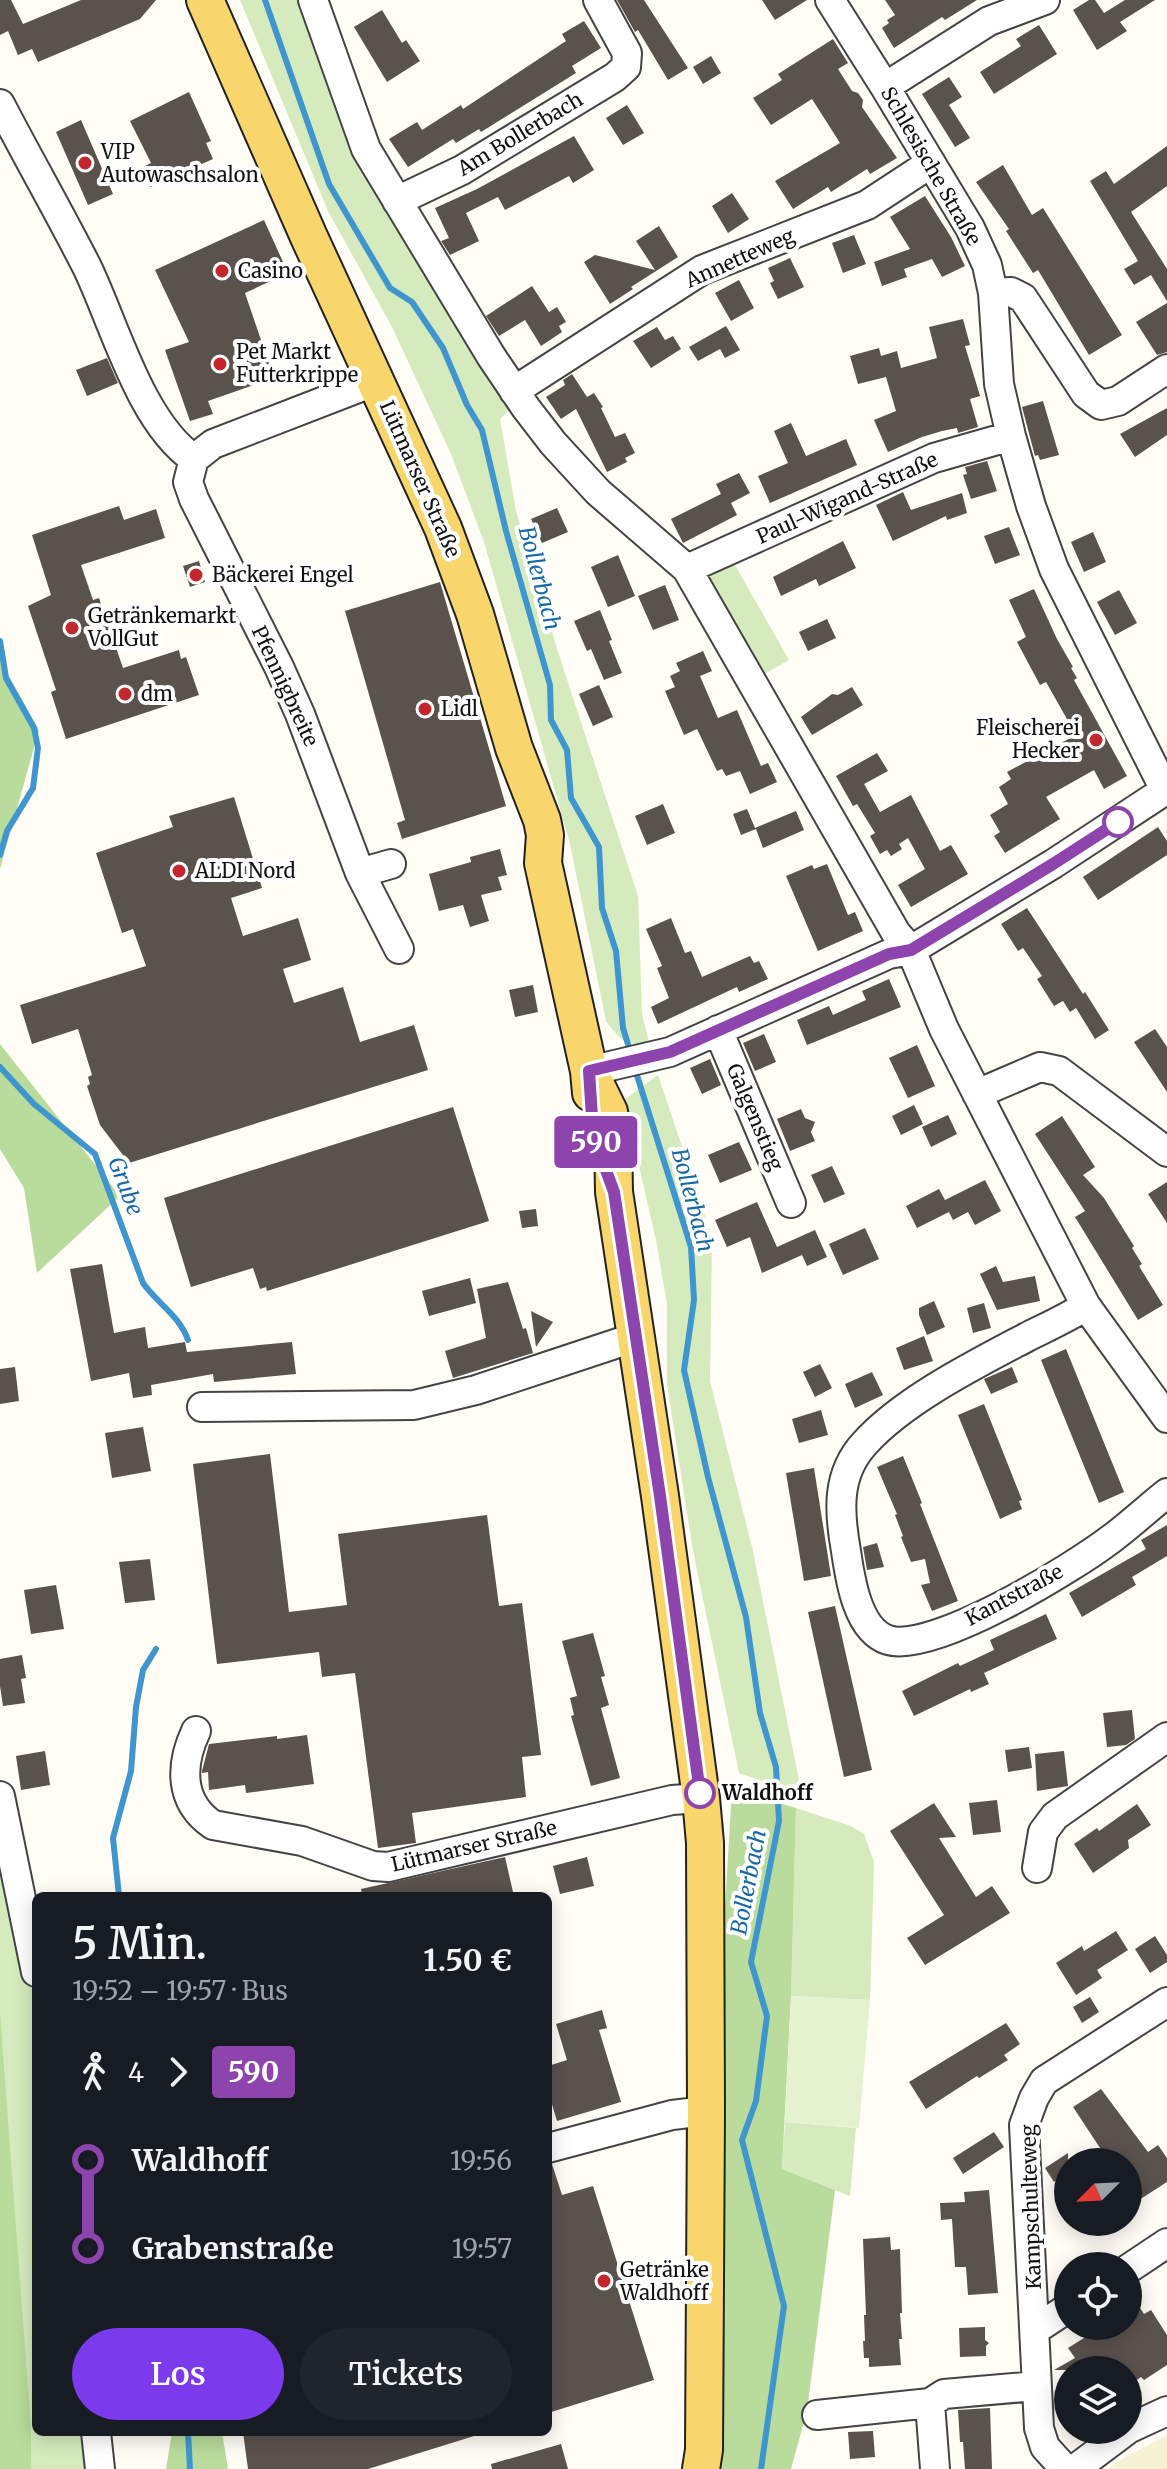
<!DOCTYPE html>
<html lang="de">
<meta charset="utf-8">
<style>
body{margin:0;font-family:Merriweather,serif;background:#20242c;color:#f1f3f6;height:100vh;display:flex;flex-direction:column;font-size:30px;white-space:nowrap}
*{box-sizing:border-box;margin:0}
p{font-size:26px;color:#9ea1a6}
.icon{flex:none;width:44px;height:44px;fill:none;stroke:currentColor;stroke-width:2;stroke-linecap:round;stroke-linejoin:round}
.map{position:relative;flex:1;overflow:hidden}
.side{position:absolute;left:32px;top:1892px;width:520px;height:544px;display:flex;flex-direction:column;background:#171b24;border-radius:12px;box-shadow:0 4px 20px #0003}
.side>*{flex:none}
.badge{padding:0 16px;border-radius:6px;font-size:28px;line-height:52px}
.needle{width:52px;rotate:246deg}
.controls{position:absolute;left:1054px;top:2148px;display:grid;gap:16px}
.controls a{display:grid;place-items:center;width:88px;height:88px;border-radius:50%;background:#171b24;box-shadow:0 4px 20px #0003;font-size:40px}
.map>.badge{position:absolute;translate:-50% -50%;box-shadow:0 0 0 4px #fff}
.legs{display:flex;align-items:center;gap:12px;height:88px;padding:0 40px;font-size:26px}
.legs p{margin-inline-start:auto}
.summary{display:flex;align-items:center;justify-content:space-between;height:136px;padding:0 40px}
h1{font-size:44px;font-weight:600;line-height:60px}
.primary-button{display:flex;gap:16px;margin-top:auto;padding:16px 40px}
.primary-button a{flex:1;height:92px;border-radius:48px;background:#7c3aed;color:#fff;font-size:32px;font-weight:600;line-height:92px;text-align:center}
.primary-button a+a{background:#20242c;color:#f1f3f6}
ul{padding:0 40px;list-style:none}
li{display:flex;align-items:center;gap:28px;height:88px;font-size:30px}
li i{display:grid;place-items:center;width:12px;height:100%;margin:0 10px;background:currentColor}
li i::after{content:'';width:20px;height:20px;margin:-10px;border:6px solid;border-radius:50%;background:#171b24}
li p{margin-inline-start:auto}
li:first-child i{background:linear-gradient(#0000 50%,currentColor 0)}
li:last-child i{background:linear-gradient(currentColor 50%,#0000 0)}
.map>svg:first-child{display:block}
</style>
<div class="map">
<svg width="1167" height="2469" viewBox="0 0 1167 2469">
<rect width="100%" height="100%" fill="#fffdf5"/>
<!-- farmland -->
<path fill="#f6f3d4" d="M1167,2435V2469H1108L1117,2462Z"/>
<!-- green -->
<path fill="#d5ebbd" d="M240,0H304L511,408L500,419L516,511L559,655L638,896L642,1014L649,1042C626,1048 619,1038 606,1021L570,844L484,542L451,454L392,327L328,211Z
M731,558L789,660L759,677L699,575Z
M658,1075L712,1236L710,1381L752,1547L802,1795L739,1773L693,1551L667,1384V1304L656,1240L624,1100Z
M796,1808L851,1826L864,1834L874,1862L870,2000L791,1996Z
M0,1874L36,1987V2432H95L99,2469H0Z
M785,2122L856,2128L850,2196L782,2169Z"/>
<!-- forest -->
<path fill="#b9dc9c" d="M0,660L39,730L0,869Z
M0,1044L120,1196L37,1273L24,1188L0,1149Z
M732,1789L796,1808L791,1996L782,2169L835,2190L807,2411L791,2469H715L723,1941Z
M0,2014L31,2427V2469H0Z
M172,2432H222L228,2469H166Z"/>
<!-- pitch -->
<path fill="#e6f2cf" d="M791,1996L870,2000L859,2128L785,2122Z"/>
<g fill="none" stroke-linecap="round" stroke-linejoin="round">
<!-- stream -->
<path stroke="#3f96cf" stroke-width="6" d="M265,0L329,184L390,288L412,302L443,348L467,405L482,430L506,531L550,685L551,720L567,750L571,798L599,847L602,908L616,951L623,1028L631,1054
M0,641L6,678L34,728L38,748L33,788L7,831L0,855
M0,1067L34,1104L95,1154L143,1283C157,1303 179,1315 188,1340
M635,1069L691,1247L694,1300L684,1370L708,1477L746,1617L760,1713L776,1767L779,1821L751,1962L767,2016L756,2101L742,2140L784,2306L761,2469
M119,1896L113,1838L131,1771L136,1707L143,1670L156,1649
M188,2432L190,2469"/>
</g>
<!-- building -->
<path fill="#5a524d" d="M0,0H11L23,24L81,0H156L140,19L38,62L32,49L18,55L8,31L0,35Z
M617,0H644L688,68L668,80L638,30L635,32Z
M762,0H807L775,20Z
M885,0H977L945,20L942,17L894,48L882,28L889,23L887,20L895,15Z
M1089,0H1095L1104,13L1125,0H1155L1120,22L1127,31L1097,50L1073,10Z
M382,10L402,43L406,40L420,61L387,82L354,27Z
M584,21L601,48L572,66L576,73L481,132L479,129L456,143L453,139L408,167L389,139L417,122L422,130L461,105L463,109L566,41L562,34Z
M1039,25L1057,54L994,94L980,72L1021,46L1016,39Z
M833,39L848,63L838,69L852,91L858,93L863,100L862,107L897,158L870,174L867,169L831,192L828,187L793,209L775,181L840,143L812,99L771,125L753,98L782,80L778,74Z
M711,56L721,73L703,84L693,67Z
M949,77L962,97L949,105L970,138L955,147L922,94Z
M189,92L211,141L206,143L213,159L150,187L141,168L151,163L130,121Z
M627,105L644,133L623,145L606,118Z
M81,120L113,194L88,205L56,132Z
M574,136L594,170L573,183L569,176L505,210L498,197L466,213L479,241L450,255L441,241L449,238L435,208L477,189Z
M1167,146V186L1131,212L1167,269V301L1151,275L1134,285L1124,269L1138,261L1090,181L1106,171L1114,184Z
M1003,165L1032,215L1043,208L1122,335L1089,355L1038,270L1033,273L1006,231L1009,229L976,182Z
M732,193L749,219L728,233L712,206Z
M925,196L951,237L965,266L942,277L932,259L904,269L907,277L882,286L874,262L910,249L890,217Z
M264,220L288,273L245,293L274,378L208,401L213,414L190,421L165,350L189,342L155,270Z
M659,226L678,257L631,287L633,289L610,304L584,262L595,255L655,270L636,241Z
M854,235L866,264L843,273L832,243Z
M790,258L804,287L778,299L770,283L774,281L768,268Z
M739,280L754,308L731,321L715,293Z
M532,286L549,312L557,307L566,322L559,326L562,332L541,346L525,320L499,336L486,316Z
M1167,303V352L1157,355L1136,322Z
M963,319L970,345L965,346L980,396L970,399L978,427L958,433L957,428L942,431L922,437L888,452L874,420L896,411L886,377L858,384L850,356L879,348L881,356L897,351L901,368L937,358L929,327Z
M726,326L740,350L725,358L720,349L698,361L689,347Z
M657,327L665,340L673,336L681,349L651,368L633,341Z
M107,358L118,383L87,396L76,370Z
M572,374L587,397L594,393L603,407L601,408L615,437L625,433L635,453L625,458L627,462L607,472L576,409L561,419L546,397L565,385L563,380Z
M1043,401L1059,455L1040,460L1038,455L1035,456L1022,407Z
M1167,408V435L1135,457L1120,434Z
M791,423L806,456L846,439L857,465L770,503L758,476L788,463L774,431Z
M987,461L997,491L971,499L963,475L967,474L965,467Z
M739,473L750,493L731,503L737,515L683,543L671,519L721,494L716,484Z
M903,492L911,510L962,493L967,513L947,520L946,516L893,541L876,505Z
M119,506L124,520L156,509L165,538L81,565L93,600L99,598L123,668L179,650L181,659L186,657L199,695L66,739L51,692L56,690L28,606L51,595L32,535Z
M557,508L568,532L542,543L531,519Z
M1009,527L1020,555L995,564L984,536Z
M1093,532L1106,562L1084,572L1071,542Z
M843,541L856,568L819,586L816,579L781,596L773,577Z
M618,555L635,596L608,607L591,567Z
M199,561L205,582L190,587L183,566Z
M440,582L506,806L402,839L397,823L405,820L345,611Z
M665,585L679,620L653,630L638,596Z
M1034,589L1057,639L1073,667L1071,668L1077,678L1074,680L1127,776L1104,789L1094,770L1046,797L1060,819L1005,853L994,836L1000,832L990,815L1008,804L999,787L1011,779L1007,772L1076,735L1046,682L1040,685L1017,642L1026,637L1009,600Z
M1119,590L1137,623L1115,635L1097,602Z
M600,610L612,640L609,641L622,673L604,680L591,649L587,651L574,621Z
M827,619L836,638L808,651L799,632Z
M703,651L712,671L700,676L718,718L737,710L761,766L768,763L777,782L750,794L740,771L726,776L722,769L717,771L697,729L684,735L665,691L675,687L670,676L680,671L676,663Z
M599,685L613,717L593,726L579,694Z
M852,687L863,705L812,735L801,717L832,694L838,695Z
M877,753L888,771L864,784L880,812L911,795L940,851L951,845L968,874L911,907L898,885L925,869L908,838L899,844L902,849L891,856L887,850L880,854L870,836L875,833L857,804L853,806L836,776Z
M234,797L262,888L231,898L243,936L298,918L311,960L283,969L294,1003L343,987L360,1042L414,1025L428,1070L129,1163L100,1125L87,1086L90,1084L88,1077L92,1075L78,1029L32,1044L20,1005L146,966L133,929L122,933L96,853L173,827L169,816Z
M663,804L675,833L647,845L635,816Z
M747,809L755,828L796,811L804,830L763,848L756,829L741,835L733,814Z
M1158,827L1167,841V855L1098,900L1083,877Z
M500,849L507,875L498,877L502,890L481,895L489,921L470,927L463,905L439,911L429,874L471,862L470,857Z
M827,864L848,915L855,912L863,931L818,951L786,876L812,865L814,869Z
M1027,908L1083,994L1085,992L1109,1030L1095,1039L1076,1008L1070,1012L1063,1001L1054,1006L1037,979L1042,976L1023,948L1018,951L1001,924Z
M671,918L685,953L691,951L702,977L750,956L754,963L759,961L768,979L739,992L737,987L658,1024L651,1007L669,998L657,968L662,966L646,929Z
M889,979L901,1007L807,1045L797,1020L829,1006L833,1015L866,1000L862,991Z
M533,985L538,1012L515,1017L509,990Z
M1155,1029L1167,1047V1092L1134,1042Z
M764,1034L776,1062L755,1071L743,1043Z
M917,1045L935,1086L908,1098L889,1058Z
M710,1059L721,1085L702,1094L690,1068Z
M914,1105L923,1124L901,1135L892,1116Z
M453,1107L489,1221L267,1291L266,1287L260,1289L253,1268L191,1287L164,1198Z
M801,1109L805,1118L815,1122L811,1132L815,1141L790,1151L777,1119Z
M948,1115L957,1134L931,1147L922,1127Z
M1062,1116L1095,1167L1083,1175L1104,1198L1134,1246L1132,1248L1142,1264L1139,1266L1163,1305L1138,1320L1075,1217L1085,1211L1035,1134Z
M739,1142L752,1170L720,1183L708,1155Z
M832,1166L845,1194L824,1203L811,1175Z
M985,1180L1001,1211L975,1225L968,1212L953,1220L949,1212L917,1228L906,1206L939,1189L945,1200Z
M1167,1182V1223L1148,1194Z
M757,1202L777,1247L815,1230L827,1257L807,1266L802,1255L762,1273L750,1237L727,1247L715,1220Z
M536,1209L538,1226L522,1228L519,1211Z
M865,1228L879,1259L843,1275L829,1244Z
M102,1264L114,1333L145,1327L148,1348L185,1342L187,1352L292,1342L296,1374L214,1382L213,1374L151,1385L152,1395L133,1398L129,1373L91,1381L70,1269Z
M996,1266L1003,1282L1035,1276L1040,1301L997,1310L980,1274Z
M470,1278L476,1303L429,1316L422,1291Z
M508,1282L523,1329L526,1328L533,1353L453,1378L445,1351L486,1338L477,1289Z
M934,1301L945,1327L927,1335L919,1315V1308Z
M984,1303L991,1328L973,1333L967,1308Z
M531,1311L553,1322L536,1347Z
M924,1336L933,1361L904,1370L896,1348Z
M1066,1349L1124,1492L1099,1503L1041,1360Z
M820,1364L832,1388L815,1397L803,1372Z
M15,1367L19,1401L0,1404V1369Z
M1012,1367L1018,1382L991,1394L984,1379Z
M872,1372L883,1395L855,1408L845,1384Z
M984,1404L1022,1500L1019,1501L1022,1509L1000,1519L958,1415Z
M821,1410L828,1435L799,1443L792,1419Z
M143,1427L151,1471L112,1478L105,1433Z
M270,1454L289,1612L347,1605L338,1534L487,1515L499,1606L522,1603L541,1755L522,1757L526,1797L412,1813L416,1843L378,1848L355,1673L322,1677L319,1652L217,1664L193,1464Z
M903,1456L922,1503L920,1504L958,1601L932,1611L921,1585L930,1583L925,1559L911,1562L901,1537L903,1536L895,1515L897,1514L877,1467Z
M814,1468L831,1576L804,1581L786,1473Z
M1167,1525V1556L1132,1577L1136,1585L1082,1617L1069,1593L1146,1549L1141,1540Z
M877,1543L884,1567L867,1570L863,1547Z
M150,1559L155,1600L125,1603L119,1562Z
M56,1585L64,1629L31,1634L24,1590Z
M835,1606L872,1770L844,1777L808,1612Z
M1046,1614L1057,1639L984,1673L989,1684L971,1692L970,1689L914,1716L902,1691L958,1663L960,1666L994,1650L990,1640Z
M593,1633L605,1676L601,1677L609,1705L601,1708L620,1778L591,1786L571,1716L574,1715L570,1698L577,1696L562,1641Z
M22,1655L26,1678L21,1679L25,1703L3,1706L0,1686V1659Z
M1132,1710L1135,1739L1126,1745L1107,1747L1103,1713Z
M307,1735L314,1784L246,1793L245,1785L209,1790L208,1772L202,1773V1771L209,1744L277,1736V1739Z
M1029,1747L1032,1768L1008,1772L1005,1750Z
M45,1751L50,1785L21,1790L16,1756Z
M1064,1751L1068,1786L1037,1791L1035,1754Z
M997,1800L1001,1832L973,1835L969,1803Z
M934,1803L956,1837L939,1838L976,1897L992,1886L1010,1913L925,1965L907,1938L944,1915L890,1831Z
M1137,1804L1151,1825L1128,1840L1129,1848L1093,1873L1074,1844L1097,1828L1099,1831Z
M505,1857L513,1892L495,1896H362L361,1889Z
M587,1857L594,1886L560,1894L553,1866Z
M1116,1931L1128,1950L1097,1970L1102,1978L1076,1995L1056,1963L1082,1946L1084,1951Z
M1155,1936L1167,1955V1962L1150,1973L1135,1949Z
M1090,1997L1099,2012L1082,2023L1073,2007Z
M602,2010L607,2028L599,2030L621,2102L557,2121L548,2091V2066L567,2060L556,2024Z
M1006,2023L1020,2044L1004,2055L1008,2060L979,2078L977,2076L926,2109L909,2082Z
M1101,2089L1148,2152L1158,2145L1167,2158V2182L1139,2200L1128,2183V2162H1114L1106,2149L1102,2151L1073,2107Z
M994,2132L1004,2147L963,2174L953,2158Z
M1068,2153V2173L1054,2182L1045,2168Z
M552,2164L562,2195L593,2186L654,2380L548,2413V2165Z
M989,2190L998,2293L968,2295L966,2267H955L952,2219L941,2220L940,2203L965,2202L964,2192Z
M890,2237L891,2250L900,2249L902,2313H900L902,2339H899L901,2365L869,2367V2358H864L863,2341H865L864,2315H866L863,2239Z
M1128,2289L1144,2314L1151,2310L1167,2335V2365L1144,2380L1141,2377L1128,2386V2370H1054L1075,2358L1068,2348L1103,2326H1128Z
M985,2327V2340L989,2343L986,2346V2356L960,2357L959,2328Z
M990,2408L992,2469H965L963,2442H960L958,2410Z
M873,2431L875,2457L850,2459L848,2432Z
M243,2432H473L474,2436L368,2469H248Z
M561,2444L568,2469H492L491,2464Z"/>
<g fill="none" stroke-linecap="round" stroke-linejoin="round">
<defs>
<path id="minor" d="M313,0L366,149L491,356L526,408L553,443L598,492L687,569L896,933L911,950L944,1029L1086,1306L1167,1418
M830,0L885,87L970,228L987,265L993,293L999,384L1011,436L1031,506L1054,569L1165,790
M885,87L989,21L1045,0
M0,104C28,158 59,212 87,267C115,325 140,422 194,459L213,444L376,381
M397,201L462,170L615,77L626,67L627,53L598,0
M993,293L1011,292L1023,298L1086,394L1101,405L1118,401L1167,369
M514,391L702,270L867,205L931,163
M194,459L188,482L194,499L279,667L300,714L360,873L391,864
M687,569L934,458L1011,436
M360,873L399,949
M718,1030L791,1203
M589,1071L670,1052L889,954L911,950L1053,864L1167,789
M977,1094L1040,1067L1059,1071L1167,1152
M1086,1306C1067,1318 1047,1327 1027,1337C976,1364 904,1400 865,1443C836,1474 839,1512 846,1551C850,1578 857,1630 888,1640C933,1654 1073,1568 1111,1539C1130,1525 1148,1508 1167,1493
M202,1407L414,1405L476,1390L621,1342L636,1340
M196,1731C180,1765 179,1802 213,1825L302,1841L373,1866L388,1867L672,1800L701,1798
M0,1796L36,1972
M1037,1868L1043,1832L1055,1816L1167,1737
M548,2148L672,2115L706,2111
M1128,2269L1167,2243
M1036,2329L1068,2308
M930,2403L935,2469
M817,2415L930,2403L944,2394L1036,2386
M1128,2429L1167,2411
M96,2432L100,2469
M1065,2469L1045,2447L1039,2428L1024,2125L1034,2098L1044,2081L1167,2002
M1075,2469L1127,2430"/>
<path id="major" d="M205,0L309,237L443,528L475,614L514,748L542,820L545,835L543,863L589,1071L591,1093
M589,1071L609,1112L613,1135L614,1192L660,1496L701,1798L705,1843L706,2111L704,2450L701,2469"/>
</defs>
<!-- minor casing -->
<use href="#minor" stroke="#444" stroke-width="32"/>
<!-- major casing -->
<use href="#major" stroke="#222" stroke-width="40"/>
<!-- minor -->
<use href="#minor" stroke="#fff" stroke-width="28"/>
<!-- major -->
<use href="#major" stroke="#f9d66b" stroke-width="36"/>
</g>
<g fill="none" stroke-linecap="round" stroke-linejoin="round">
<defs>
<path id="line-1" d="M700,1793L660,1496L614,1192L597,1146L592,1117L589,1071L670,1052L889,954L911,950L1053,864L1118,822"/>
</defs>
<!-- line-1 casing -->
<use href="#line-1" stroke="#fff" stroke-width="18"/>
<!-- line-1 -->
<use href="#line-1" stroke="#8e44ad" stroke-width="12"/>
</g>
<!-- markers -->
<g fill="#c4262e" stroke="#fff" stroke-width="3">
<circle cx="85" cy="163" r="8"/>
<circle cx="222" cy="271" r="8"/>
<circle cx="220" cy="364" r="8"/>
<circle cx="196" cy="575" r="8"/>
<circle cx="72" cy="628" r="8"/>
<circle cx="125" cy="694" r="8"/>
<circle cx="425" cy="709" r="8"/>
<circle cx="1096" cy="740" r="8"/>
<circle cx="179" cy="871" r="8"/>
<circle cx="604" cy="2281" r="8"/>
</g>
<g fill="#fff" stroke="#8e44ad" stroke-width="4">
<circle cx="1118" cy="822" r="14"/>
<circle cx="700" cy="1793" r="14"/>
</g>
<g text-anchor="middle" stroke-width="8" stroke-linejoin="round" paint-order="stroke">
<!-- street labels -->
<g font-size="20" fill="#111" stroke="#fff">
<text transform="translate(520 134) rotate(-31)" y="7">Am Bollerbach</text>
<text transform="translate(931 166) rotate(60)" y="7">Schlesische Straße</text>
<text transform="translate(740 258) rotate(-24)" y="7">Annetteweg</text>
<text transform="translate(420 479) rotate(66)" y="7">Lütmarser Straße</text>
<text transform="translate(847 498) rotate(-24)" y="7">Paul-Wigand-Straße</text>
<text transform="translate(285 686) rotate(65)" y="7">Pfennigbreite</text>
<text transform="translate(755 1117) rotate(67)" y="7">Galgenstieg</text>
<text transform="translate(1014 1595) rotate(-28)" y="7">Kantstraße</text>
<text transform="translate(474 1846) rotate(-13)" y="7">Lütmarser Straße</text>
<text transform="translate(1031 2207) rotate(-92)" y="7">Kampschulteweg</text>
</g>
<!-- poi labels -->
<g font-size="20" fill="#111" stroke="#fff" text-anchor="start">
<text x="101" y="159">VIP<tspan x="101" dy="23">Autowaschsalon</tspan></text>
<text x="238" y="278">Casino</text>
<text x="236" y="359">Pet Markt<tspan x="236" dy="23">Futterkrippe</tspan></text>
<text x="212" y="582">Bäckerei Engel</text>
<text x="88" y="623">Getränkemarkt<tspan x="88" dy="23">VollGut</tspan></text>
<text x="141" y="701">dm</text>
<text x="441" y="716">Lidl</text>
<text x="1080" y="735" text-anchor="end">Fleischerei<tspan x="1080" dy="23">Hecker</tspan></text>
<text x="195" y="878">ALDI Nord</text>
<text x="620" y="2277">Getränke<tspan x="620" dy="23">Waldhoff</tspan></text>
</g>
<!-- stop labels -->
<g font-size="20" font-weight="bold" fill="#111" stroke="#fff" text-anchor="start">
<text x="722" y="1800">Waldhoff</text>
</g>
<!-- water labels -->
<g font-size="22" font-style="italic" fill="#1768a6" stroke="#fff">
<text transform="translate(540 578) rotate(75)" y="8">Bollerbach</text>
<text transform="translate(126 1186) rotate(69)" y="8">Grube</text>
<text transform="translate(693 1200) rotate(75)" y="8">Bollerbach</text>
<text transform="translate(748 1882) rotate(-79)" y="8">Bollerbach</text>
</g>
</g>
</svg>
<div class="controls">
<a><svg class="needle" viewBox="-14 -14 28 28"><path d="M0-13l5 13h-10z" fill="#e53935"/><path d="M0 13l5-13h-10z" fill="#9ea1a6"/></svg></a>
<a><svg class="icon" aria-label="locate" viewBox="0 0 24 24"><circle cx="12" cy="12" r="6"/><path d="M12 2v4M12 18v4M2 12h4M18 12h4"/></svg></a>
<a><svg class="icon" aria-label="layers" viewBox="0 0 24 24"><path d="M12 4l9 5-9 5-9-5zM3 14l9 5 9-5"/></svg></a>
</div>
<b class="badge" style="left:596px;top:1142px;background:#8e44ad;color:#fff">590</b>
<section class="side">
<div class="summary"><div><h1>5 Min.</h1><p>19:52 – 19:57 · Bus</p></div><b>1.50 €</b></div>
<div class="legs"><svg class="icon" aria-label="walk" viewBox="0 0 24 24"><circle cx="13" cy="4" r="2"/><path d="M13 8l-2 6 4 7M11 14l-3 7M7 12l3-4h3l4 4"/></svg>4<svg class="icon" aria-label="forward" viewBox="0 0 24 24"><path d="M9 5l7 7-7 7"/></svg><b class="badge" style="background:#8e44ad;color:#fff">590</b></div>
<ul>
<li><i style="color:#8e44ad"></i><b>Waldhoff</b><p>19:56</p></li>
<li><i style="color:#8e44ad"></i><b>Grabenstraße</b><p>19:57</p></li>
</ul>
<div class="primary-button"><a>Los</a><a>Tickets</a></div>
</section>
</div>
